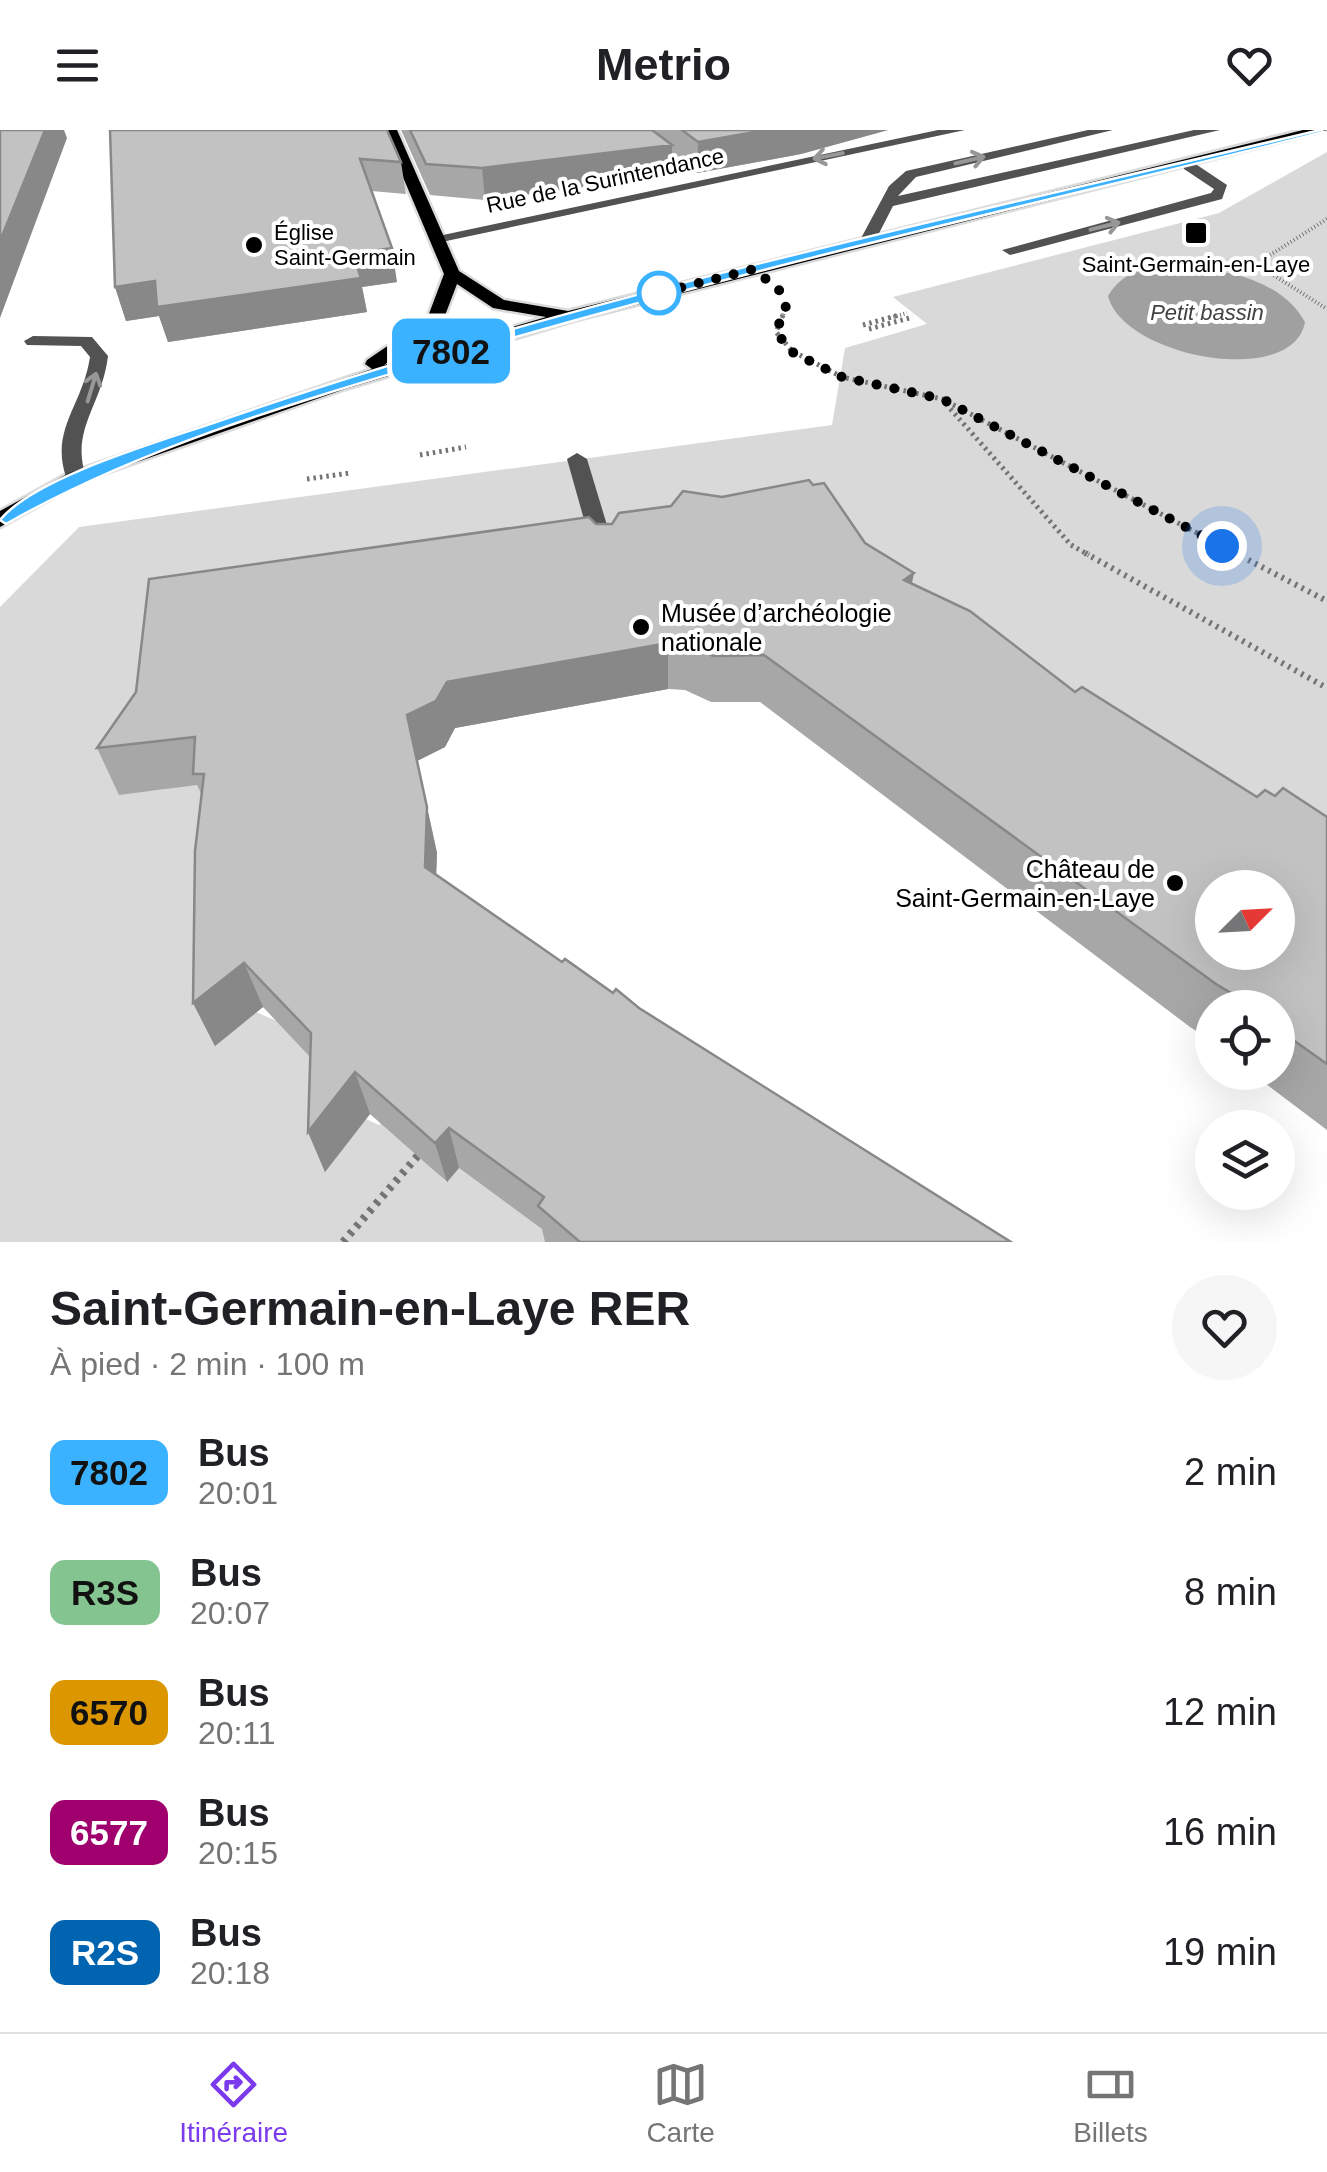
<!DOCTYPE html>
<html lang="fr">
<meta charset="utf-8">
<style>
body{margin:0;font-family:Arial,sans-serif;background:#f6f6f6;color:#202124;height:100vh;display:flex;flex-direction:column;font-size:38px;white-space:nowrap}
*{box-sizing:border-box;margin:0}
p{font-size:32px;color:#757577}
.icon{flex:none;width:55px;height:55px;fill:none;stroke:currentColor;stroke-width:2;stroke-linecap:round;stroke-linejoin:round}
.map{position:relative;height:1112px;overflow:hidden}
.drawer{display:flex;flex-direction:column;background:#fff;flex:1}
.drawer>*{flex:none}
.badge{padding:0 20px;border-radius:15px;font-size:35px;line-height:65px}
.needle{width:65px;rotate:66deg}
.buttons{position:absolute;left:1195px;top:740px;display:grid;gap:20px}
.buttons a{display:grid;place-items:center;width:100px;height:100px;border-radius:50%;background:#fff;box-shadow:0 10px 40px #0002;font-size:50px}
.you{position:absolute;width:50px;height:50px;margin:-25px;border:8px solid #fff;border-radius:50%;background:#1a73e8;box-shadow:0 0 0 15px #1a73e833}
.map>.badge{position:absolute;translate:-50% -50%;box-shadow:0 0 0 5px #fff}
.round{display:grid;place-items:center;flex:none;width:105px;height:105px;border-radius:52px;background:#f6f6f6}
.head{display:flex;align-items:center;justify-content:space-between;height:170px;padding:0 50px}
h1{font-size:48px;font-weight:800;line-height:75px}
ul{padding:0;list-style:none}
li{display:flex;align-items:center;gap:30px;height:120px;padding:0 50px}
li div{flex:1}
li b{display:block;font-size:38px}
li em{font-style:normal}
li .badge{min-width:110px;font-weight:700;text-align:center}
header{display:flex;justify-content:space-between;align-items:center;height:130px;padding:0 50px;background:#fff;font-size:45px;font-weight:800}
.tabs{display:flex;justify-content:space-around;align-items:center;height:140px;border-top:2px solid #e0e0e0;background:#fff;font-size:28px;color:#757577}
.tabs a{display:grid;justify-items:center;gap:5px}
.tabs .current{color:#7c3aed}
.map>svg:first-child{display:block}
</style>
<header><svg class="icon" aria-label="menu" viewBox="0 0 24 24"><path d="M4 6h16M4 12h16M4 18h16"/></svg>Metrio<svg class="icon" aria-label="heart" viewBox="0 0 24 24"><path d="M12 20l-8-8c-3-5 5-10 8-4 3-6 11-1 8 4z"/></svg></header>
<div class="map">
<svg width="1327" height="1112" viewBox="0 0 1327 1112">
<rect width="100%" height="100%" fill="#fff"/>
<!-- green -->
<path fill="#d9d9d9" d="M1327,22V749L1319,752L1272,722L1274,715L1258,704L1250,712L1240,706L1227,718L1163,675L1168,670L1156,662L1151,668L1073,616L1077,610L1067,604L1061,607L997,565L1000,561L991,554L985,558L924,520L930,514L920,508L912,513L893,499L905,489L871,467L861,472L813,407L822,404L819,399L793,398L797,404L722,421L715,411C695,403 682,406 670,424L208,490L193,489V480L173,483L172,491L143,503L141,518L157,515L164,524L155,623L141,631L134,652L148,661L167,659L185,640L214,636L212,690H233L231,726L218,730V740L233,738V786L213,790L211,799L232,797L234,826L215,831V839L236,835L251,876L240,887L246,891L256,882C297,900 312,910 356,893L384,909L359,933L341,922L323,940L336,954L327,970L340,977L332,993L353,1005L366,989L379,995L383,990L448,1028L434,1040L446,1052L459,1038L551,1105L546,1112H0V477L79,397L832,295L845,218L927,194L893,167L1219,83Z"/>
<!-- water -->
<path fill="#a0a0a0" d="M1188,136C1233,142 1282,151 1305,192C1293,259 1123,227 1108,166C1125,136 1157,137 1188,136Z"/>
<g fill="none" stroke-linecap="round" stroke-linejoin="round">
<defs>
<path id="major" d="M383,0H397L459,141L504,170L568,181L1303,0H1327L576,190L345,259L83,351L0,397V381L69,343L372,239L365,234L367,230L427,189L444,144ZM457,154L493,178L546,187L384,235L441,196Z"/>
</defs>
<!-- major casing -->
<use href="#major" stroke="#dbdbdb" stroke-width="5"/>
<!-- path-far3 -->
<path stroke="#747474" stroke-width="4" stroke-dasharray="1 2.5" stroke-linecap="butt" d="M1327,89L1256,134L1327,179
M782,188L785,179
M890,188L907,183"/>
<!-- path-far2 -->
<path stroke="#747474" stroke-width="5" stroke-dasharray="2.5 4" stroke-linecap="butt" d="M783,185L776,202L792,221L842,247L942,269L1239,425
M863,195L899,185
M869,199L913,187
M946,274L1071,415L1089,425
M420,325L466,317
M307,349L350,343"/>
<!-- path-far1 -->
<path stroke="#747474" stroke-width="6" stroke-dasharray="2.5 5" stroke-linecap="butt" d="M1085,423L1327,558
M1235,423L1327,471"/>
<!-- path -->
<path stroke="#747474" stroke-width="8" stroke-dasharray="4 6" stroke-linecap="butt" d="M343,1112L421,1022"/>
<!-- minor -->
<path fill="#525252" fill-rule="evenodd" d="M938,0H965L437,113L429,108Z
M1088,0H1113L916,47L898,66L1194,0H1220L893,76L873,115L859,112L889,56L906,41Z
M1184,33H1194L1227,55L1222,69L1010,125L1002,120L1211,63L1214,59L1184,39Z
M33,206L92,207L108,226C102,276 70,299 86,347L83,351H69L66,347C50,299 83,275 90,227L81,216L27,215L24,211Z
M577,323L587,329L616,425L613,430L605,432L594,425L567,329Z"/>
<!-- major -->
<use href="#major" fill="#000" fill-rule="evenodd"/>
</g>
<!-- wall -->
<path fill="#a7a7a7" d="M110,0L401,32L406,64L371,61L397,152L362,157L367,182L168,212L159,186L126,191L115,157Z
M401,0H888L801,24L697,43L672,23V46L485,70L430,65Z
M596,394L865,413L912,454L1075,562L1257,667L1327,687V1000L1250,942H1278V878H1212V911L1190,897L760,572H711L685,560L668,559L455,598L445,617L417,631L437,723L436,744L562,832L639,878L1011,1112H545L542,1099L459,1038L447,1052L370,984L325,1042L308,1002L310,927L263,877L215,916L193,873L202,665L197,655L119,665L97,618Z"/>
<!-- shaded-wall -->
<path fill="#888" d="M45,0H64L67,8L0,188V111Z
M766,0H888L801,24L697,43L698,12Z
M672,15V46L485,70L482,38Z
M392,118L397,152L362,157L367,182L168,212L159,186L126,191L115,157Z
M914,443L905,489L904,450Z
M668,513V559L455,598L445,617L417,631L407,585L447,552Z
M427,677L437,723L435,782L425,737Z
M244,833L263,877L215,916L193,873Z
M355,942L370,984L325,1042L308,1002Z
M449,998L459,1038L447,1052L435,1013Z"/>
<!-- building -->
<path fill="#c2c2c2" stroke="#888" stroke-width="2.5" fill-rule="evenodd" d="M0,0H45L0,111Z
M110,0H387L401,32L360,29L392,118L353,124L361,148L157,177L155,151L115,157Z
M410,0H652L672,15L482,38L426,34Z
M682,0H766L698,12Z
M809,350L813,355L824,353L865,413L914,443L904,450L970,481L1075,562L1082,557L1257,667L1265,660L1275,666L1283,658L1327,687V934L1279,900L1286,895L1278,891V878H1256L1216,854L764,525L713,526L686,513H668L447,552L436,571L407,585L427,677L425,737L562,832L565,829L613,863L616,859L639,878L1011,1112H580L538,1076L544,1067L449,998L435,1013L355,942L308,1002L311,903L244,833L193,873L195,721L204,644H193L195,607L97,618L136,562L149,449L589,387L596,394H612L619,383L671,376L683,361L722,367ZM1212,758H1278V822H1212Z"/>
<!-- one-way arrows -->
<defs><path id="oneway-shaft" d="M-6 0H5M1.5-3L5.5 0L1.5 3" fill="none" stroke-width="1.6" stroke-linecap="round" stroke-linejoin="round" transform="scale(2.5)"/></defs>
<g stroke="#979797">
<use href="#oneway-shaft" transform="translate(828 26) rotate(169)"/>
<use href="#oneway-shaft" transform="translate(970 30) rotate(-13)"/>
<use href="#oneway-shaft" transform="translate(1105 96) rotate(-14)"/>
<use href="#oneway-shaft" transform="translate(92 257) rotate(-73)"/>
</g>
<!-- line -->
<path fill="#3bb2ff" stroke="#fff" stroke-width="2.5" d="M1320,0L1324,2C1033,75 739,140 451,226C300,271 143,316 6,394L0,390C35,347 158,312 219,291C578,166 952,88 1320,0Z"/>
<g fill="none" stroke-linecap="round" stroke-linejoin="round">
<!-- walk -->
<path stroke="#000" stroke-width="10" stroke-dasharray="0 18" d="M659,163L644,167L754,139L779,160L786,176L776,202L792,222L842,247L942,269L1222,416"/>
</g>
<!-- markers -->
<g fill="#000" stroke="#fff" stroke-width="4">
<rect x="1184" y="91" width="24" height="24" rx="5"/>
<circle cx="254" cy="115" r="10"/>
<circle cx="641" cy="497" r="10"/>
<circle cx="1175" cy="753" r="10"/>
</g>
<circle fill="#fff" stroke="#3bb2ff" stroke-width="5" cx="659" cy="163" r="20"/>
<g text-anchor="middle" stroke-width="8" stroke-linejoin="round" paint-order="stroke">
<!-- far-street labels -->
<g font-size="22" fill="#000" stroke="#fff">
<text transform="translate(605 50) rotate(-12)" y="8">Rue de la Surintendance</text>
</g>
<!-- far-poi labels -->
<g font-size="22" fill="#000" stroke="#fff" text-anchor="start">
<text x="274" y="110">Église<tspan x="274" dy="25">Saint-Germain</tspan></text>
<text x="1196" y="142" text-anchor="middle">Saint-Germain-en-Laye</text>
</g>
<!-- far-water labels -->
<g font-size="22" font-style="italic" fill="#414141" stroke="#fff">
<text x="1207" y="190">Petit bassin</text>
</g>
<!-- poi labels -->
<g font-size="25" fill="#000" stroke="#fff" text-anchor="start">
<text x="661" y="492">Musée d’archéologie<tspan x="661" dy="29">nationale</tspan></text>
<text x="1155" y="748" text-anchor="end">Château de<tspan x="1155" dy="29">Saint-Germain-en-Laye</tspan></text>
</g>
</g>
</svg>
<div class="buttons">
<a><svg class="needle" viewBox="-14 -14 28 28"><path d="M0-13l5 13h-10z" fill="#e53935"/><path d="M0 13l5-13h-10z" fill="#757577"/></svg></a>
<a><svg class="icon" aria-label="locate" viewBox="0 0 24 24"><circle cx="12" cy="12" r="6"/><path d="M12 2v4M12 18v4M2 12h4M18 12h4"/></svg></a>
<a><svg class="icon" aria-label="layers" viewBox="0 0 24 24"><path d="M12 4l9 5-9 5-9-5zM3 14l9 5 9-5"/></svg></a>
</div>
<div class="you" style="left:1222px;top:416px"></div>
<b class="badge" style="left:451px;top:221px;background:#3bb2ff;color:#111">7802</b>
</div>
<section class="drawer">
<div class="head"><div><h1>Saint-Germain-en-Laye RER</h1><p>À pied · 2 min · 100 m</p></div><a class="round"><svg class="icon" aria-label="heart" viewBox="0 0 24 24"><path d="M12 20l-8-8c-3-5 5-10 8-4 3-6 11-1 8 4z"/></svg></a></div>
<ul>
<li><span class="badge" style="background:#3bb2ff;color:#111">7802</span><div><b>Bus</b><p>20:01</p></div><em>2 min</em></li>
<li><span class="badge" style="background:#83c491;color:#111">R3S</span><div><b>Bus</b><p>20:07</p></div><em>8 min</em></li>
<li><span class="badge" style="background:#dc9600;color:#111">6570</span><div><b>Bus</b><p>20:11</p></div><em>12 min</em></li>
<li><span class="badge" style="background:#a0006e;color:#fff">6577</span><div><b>Bus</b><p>20:15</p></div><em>16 min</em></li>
<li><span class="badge" style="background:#0064b0;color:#fff">R2S</span><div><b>Bus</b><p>20:18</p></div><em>19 min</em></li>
</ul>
</section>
<nav class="tabs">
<a class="current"><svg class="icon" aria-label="directions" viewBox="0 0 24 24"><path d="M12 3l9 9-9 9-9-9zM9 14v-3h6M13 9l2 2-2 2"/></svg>Itinéraire</a>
<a><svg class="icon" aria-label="map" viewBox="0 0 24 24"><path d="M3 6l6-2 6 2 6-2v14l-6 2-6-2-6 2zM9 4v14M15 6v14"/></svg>Carte</a>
<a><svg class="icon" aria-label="tickets" viewBox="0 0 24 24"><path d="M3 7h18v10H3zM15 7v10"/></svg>Billets</a>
</nav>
